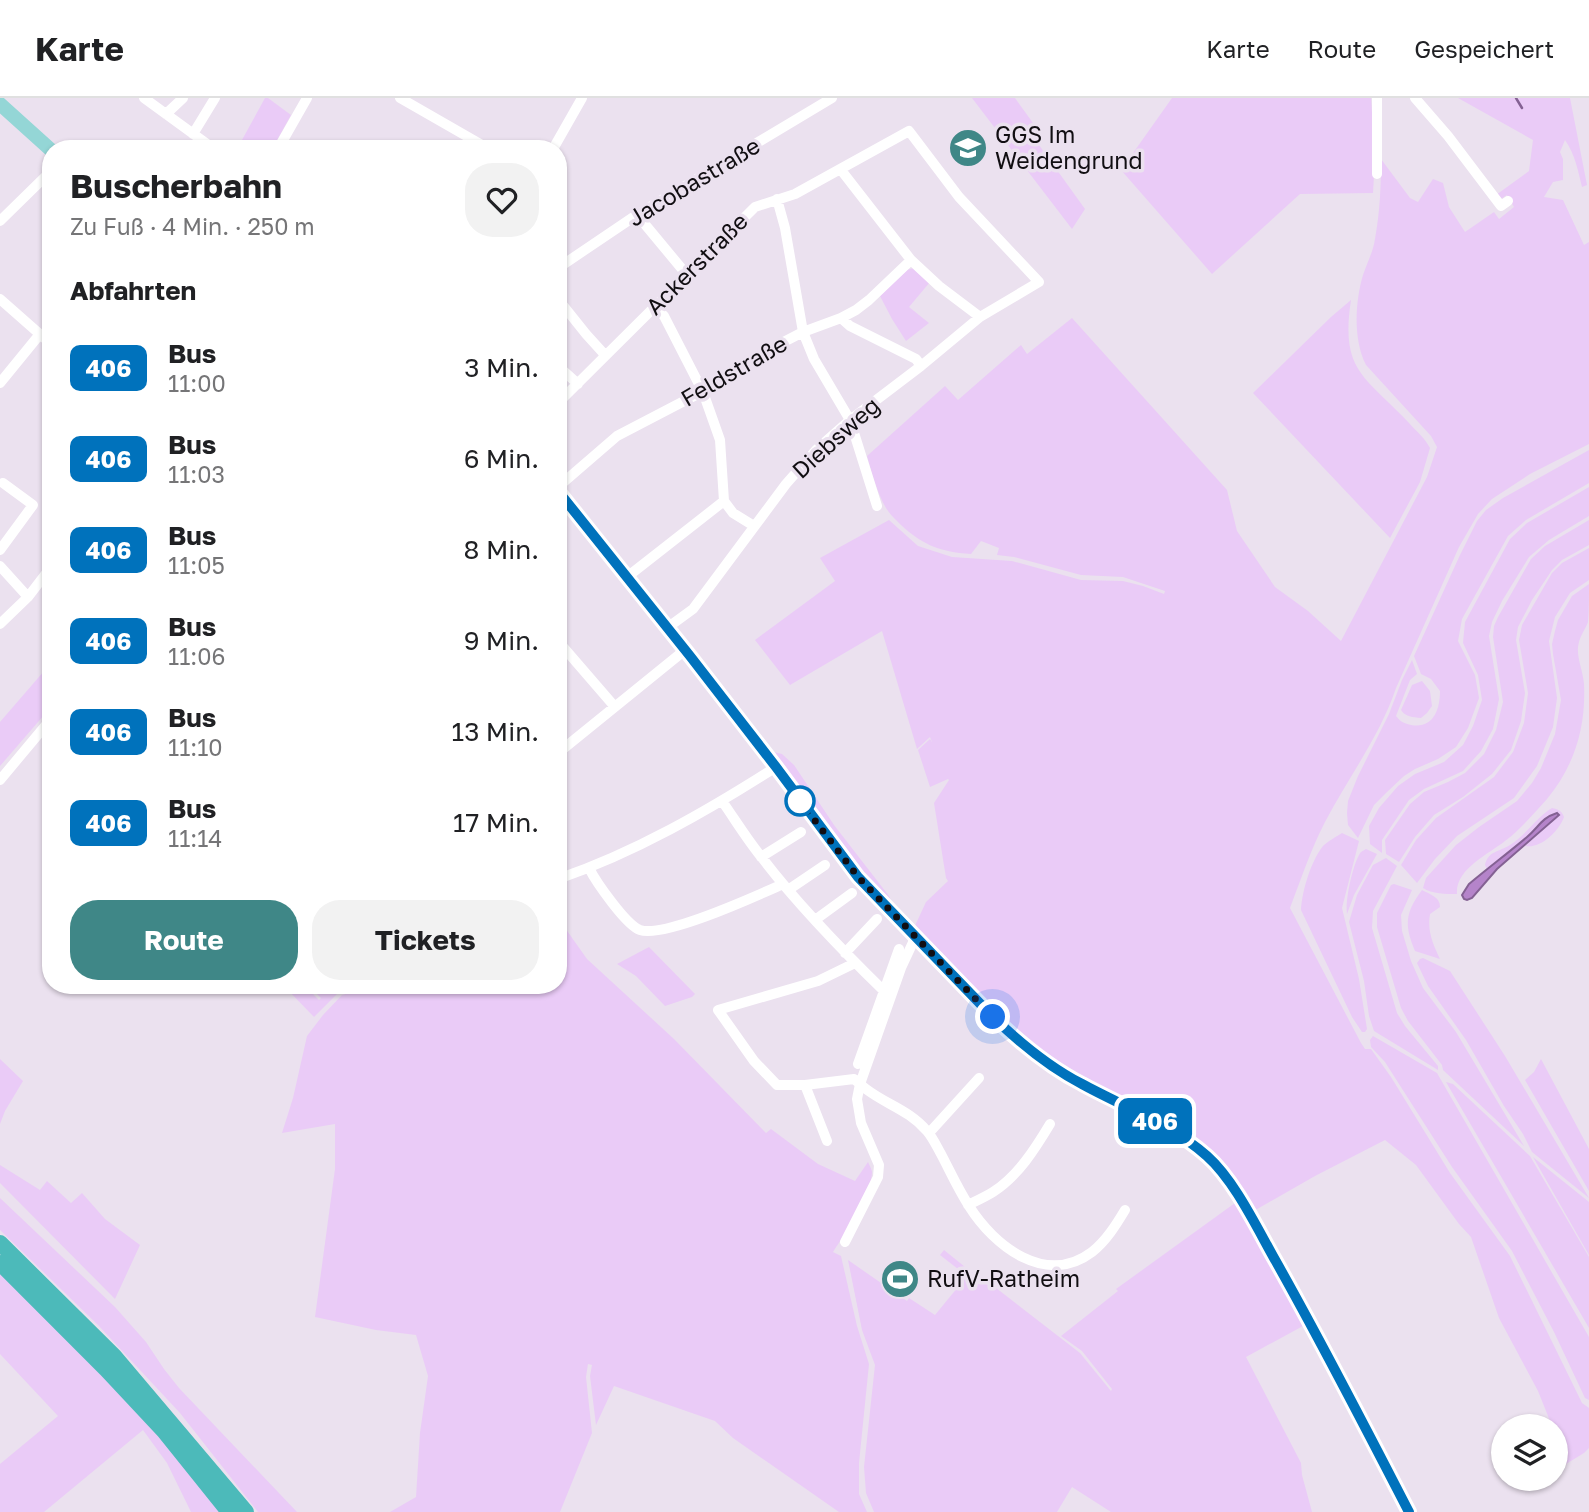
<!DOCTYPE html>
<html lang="de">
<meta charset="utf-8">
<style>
body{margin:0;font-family:"Golos Text",sans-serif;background:#f2f2f2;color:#202124;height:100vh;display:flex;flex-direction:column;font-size:26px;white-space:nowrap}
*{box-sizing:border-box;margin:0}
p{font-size:23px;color:#757577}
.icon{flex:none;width:38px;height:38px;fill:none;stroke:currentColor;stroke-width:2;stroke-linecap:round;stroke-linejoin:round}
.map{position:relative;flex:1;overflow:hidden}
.side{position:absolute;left:42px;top:42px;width:525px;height:854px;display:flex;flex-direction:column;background:#fff;border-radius:28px;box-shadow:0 2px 5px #0004}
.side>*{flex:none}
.badge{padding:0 14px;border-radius:10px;font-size:24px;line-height:46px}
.buttons{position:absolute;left:1491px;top:1316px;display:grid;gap:14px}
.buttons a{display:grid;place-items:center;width:77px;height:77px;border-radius:50%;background:#fff;box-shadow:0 2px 5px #0004;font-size:35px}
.you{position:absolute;width:35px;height:35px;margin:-18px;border:5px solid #fff;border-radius:50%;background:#1a73e8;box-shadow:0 0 0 10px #1a73e833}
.map>.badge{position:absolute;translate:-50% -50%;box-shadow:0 0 0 4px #fff}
h2{padding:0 28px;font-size:26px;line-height:63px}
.round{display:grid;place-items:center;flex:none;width:74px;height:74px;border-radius:28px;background:#f2f2f2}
.head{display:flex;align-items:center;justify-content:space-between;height:119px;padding:0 28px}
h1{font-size:33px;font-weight:700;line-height:52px}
.cta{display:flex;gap:14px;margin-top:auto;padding:14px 28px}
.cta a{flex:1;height:80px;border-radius:28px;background:#3f8787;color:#fff;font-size:28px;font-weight:700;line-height:80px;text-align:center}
.cta a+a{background:#f2f2f2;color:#202124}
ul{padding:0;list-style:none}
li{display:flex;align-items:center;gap:21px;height:91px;padding:0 28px}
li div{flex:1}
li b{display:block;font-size:26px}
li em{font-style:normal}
li .badge{min-width:77px;font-weight:700;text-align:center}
header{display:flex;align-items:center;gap:42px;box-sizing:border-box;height:98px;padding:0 35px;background:#fff;border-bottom:2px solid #e0e0e0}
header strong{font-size:33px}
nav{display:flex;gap:38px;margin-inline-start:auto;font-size:24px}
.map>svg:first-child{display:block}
</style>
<header>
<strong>Karte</strong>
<nav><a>Karte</a><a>Route</a><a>Gespeichert</a></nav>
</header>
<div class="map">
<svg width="1589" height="1414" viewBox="0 0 1589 1414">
<rect width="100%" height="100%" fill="#ebe1ef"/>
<!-- green -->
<path fill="#eacbf7" d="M265,0H268L291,17L272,51H237Z
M972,0H1015L1041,36L1039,47L1085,111L1072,131Z
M1172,0H1371L1375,59L1373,95L1300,96L1212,176L1121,72Z
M1458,0H1570L1587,87L1582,89C1578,73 1575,56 1565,42L1560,54L1563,61V82L1553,84L1544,99L1563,102L1584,147L1589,144V346L1530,376L1492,401L1478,416L1459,449L1396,590C1380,638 1348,680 1325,724C1311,751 1301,781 1290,810L1361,945L1365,951H1371L1391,979L1450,1075L1510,1158L1582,1305L1589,1310V1350L1584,1355L1566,1366L1556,1339V1328H1552L1538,1293L1499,1220L1471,1139L1459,1126L1416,1067L1385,1042L1315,1078L1252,1114L1228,1074L1107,992L1041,953L996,915L913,832L926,804L948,783L946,780L934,705L949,682L948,681L930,689L918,652L930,641L932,644L930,639L917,651L882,533L790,587L755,542L835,483L820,460L889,422L918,448L952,459L1012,463L1081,482L1123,483L1143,488L1164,496L1165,493L1123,479L1081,477L1014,459L997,457L999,450L981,443L971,456C939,454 920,446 897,423C893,419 889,415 886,410C877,394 872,376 867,358L945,288L958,302L1021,247L1027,256L1072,220L1227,392L1237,433L1275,489L1308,513L1341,543L1427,379L1437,349L1431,338L1366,267C1353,242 1355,204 1363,177C1367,165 1373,154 1375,141C1380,113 1381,89 1381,61L1410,100L1418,104L1433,81L1443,85L1449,109L1465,134L1494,114L1499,121L1514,109L1507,97L1499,102L1496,97L1529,73L1533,42Z
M914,170L930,184L909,209L929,225L906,243L892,221L880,198L906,172Z
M1351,202C1340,274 1365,278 1409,325C1416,333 1425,340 1430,350L1420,384L1390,440L1253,295L1331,219Z
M1589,352V385L1526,422L1508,438L1462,521L1458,543L1475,577L1479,600L1468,630L1456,649L1438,661L1415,671L1404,678L1386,695L1374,707L1358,740L1348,727L1347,715L1348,703L1358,678L1389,616L1402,582L1412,562L1417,576L1410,582L1396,618C1401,624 1403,625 1411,627C1433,631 1440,612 1440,593L1431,581L1421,576L1414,558L1460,457L1477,423L1486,412L1503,400Z
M1589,389V418L1549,442L1529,459L1502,503L1492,524L1489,538L1499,601L1493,631L1481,653L1463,673L1424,691L1409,702L1382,742V755L1370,746L1369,728L1379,710L1398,688L1415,676L1444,664L1463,647L1473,628L1482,602L1478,577L1463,545L1465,524L1510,441L1527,425Z
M1589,422V447L1562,462L1552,472L1532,502L1518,529L1516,542L1525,595L1521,623L1511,652L1492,676L1463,699L1434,717L1415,739L1399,764L1386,756L1385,742L1410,706L1424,694L1448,684L1465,675L1484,656L1496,632L1503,604L1493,539L1494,528L1498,519L1531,461L1545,448Z
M1589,450V482L1570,495L1555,519L1549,543L1557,600L1553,629L1537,668L1514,700L1457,738L1435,761L1417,785L1401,767L1416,742L1436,720L1494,679L1513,654L1524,625L1528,595L1519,542L1522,527L1552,475L1562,465Z
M1589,486C1589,497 1589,514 1588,524C1585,532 1579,539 1578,549C1577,561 1583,573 1584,586C1586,629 1575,667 1547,701C1534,715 1521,731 1505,743C1489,756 1455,771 1457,796C1446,796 1432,796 1423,790L1426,780L1456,747L1479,729L1517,703L1532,685L1541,670L1555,636L1561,602L1553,556L1552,546L1555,533L1558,522L1572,498Z
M51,565V609L0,668V624Z
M1422,583L1430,593L1432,608L1427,615L1421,620C1413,619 1405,619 1401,612L1412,587Z
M774,654L782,656L794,667L834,727L889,798L893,807L891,809L827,731Z
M1552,710C1558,711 1562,713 1564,719C1559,733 1541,751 1525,748L1559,717L1549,718L1539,725L1531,736L1487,771L1485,767C1488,753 1499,754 1510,747C1525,738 1538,718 1552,710Z
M1342,735L1359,743L1342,810L1359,881L1367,931L1365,934H1362L1352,919L1301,812C1302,793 1311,763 1323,748C1328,743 1336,739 1342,735Z
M1366,751L1377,756L1354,797L1347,816C1345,803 1352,771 1358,759C1361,753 1361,754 1366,751Z
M1386,760L1397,768L1373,813L1372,830L1397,915L1405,928L1438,968V972L1374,933L1369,918L1364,883L1349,824L1357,797L1373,767Z
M1394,786L1412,792L1401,817L1402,833L1411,863L1423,890L1456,934L1524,1048L1443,972L1442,967L1408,923L1401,910L1377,829V815L1391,787Z
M1422,792C1431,797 1440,799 1440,809L1430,816C1427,833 1433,846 1440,861L1415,853C1404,827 1405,815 1422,792Z
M558,820L587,861L674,941L766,1035L771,1031L818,1066L855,1083L868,1064C869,1066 872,1072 872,1074C872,1095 845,1136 833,1154L841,1158L857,1228L869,1266L859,1365V1396L867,1414H839L733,1340L715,1323L614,1288L596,1327L590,1278L592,1267L588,1266L586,1279L592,1335L560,1414H390L416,1399L420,1335L428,1278L416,1237L376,1232L315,1219L335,1071V1026L282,1035L293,1000L307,938L323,917L342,897L379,887H558Z
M649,849L695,896L692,899L665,908L636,878L617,866Z
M1423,860L1450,873L1505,958L1589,1100L1532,1054L1523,1036L1504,1008L1466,942L1428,888L1417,865L1420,861Z
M283,887H304L319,902L321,900L308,887H362L340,893L314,919Z
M1373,938L1437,975L1589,1239V1302L1585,1300L1554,1234L1512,1153L1452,1069L1385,964L1371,949L1370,942Z
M0,961L23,983L5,1013L0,1026Z
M1541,961L1589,1051V1093L1525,982L1534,974Z
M1446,984L1453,986L1530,1058L1589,1159V1230Z
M1533,1059L1589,1104V1157Z
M0,1067L40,1092L47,1083L71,1105L82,1095L105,1121L140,1147L115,1201L0,1085Z
M0,1100L115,1209L146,1244L164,1271L179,1290L297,1414H258L180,1315L98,1227L0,1132Z
M1235,1105L1275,1175L1303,1228L1246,1259L1301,1365L1302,1377L1312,1414H1111L1072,1389L1057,1414H874L866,1395L864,1369L875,1267L862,1232L848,1162L907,1203L909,1200L935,1217L967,1178L940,1157L944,1152L970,1173L991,1186L1080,1255L1111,1293L1112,1291L1082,1253L1061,1238L1118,1193L1116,1191Z
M0,1170L70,1236L225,1414H191L167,1365L143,1332L44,1414H0V1366L58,1318L0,1256Z"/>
<!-- water -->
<path fill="#b584ca" stroke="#846193" stroke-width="2" d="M1557,715L1559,717L1497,771L1472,800L1467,802L1464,801L1462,797L1469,786C1488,770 1508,755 1527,739C1539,729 1541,720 1557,715Z"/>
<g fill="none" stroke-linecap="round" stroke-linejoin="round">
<!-- stream -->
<path stroke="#846193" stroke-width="2.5" d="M1516,0L1522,10"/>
<!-- minor -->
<path stroke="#fff" stroke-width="10" d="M144,0L214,51
M400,0L489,51
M1377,0V76
M1415,0L1448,38L1501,108L1508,103
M166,16L183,0
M193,36L215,0
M278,51L307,0
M553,51L582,0
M841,72L911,162L939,188L980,219
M777,101L785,130L803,234L814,261L850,322L877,408
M0,123L51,73
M643,124L687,177
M558,170L638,116L832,0
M0,201L51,246
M558,201L586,236L605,257
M654,208L664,218L703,294L720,342L724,403L733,415L754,428
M841,220L850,228L916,261L921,268
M558,268L578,286
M0,285L40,236
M558,305L755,109L795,96L909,33L959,99L1039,184L980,219L921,268L850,322L816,352L786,386L693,511L667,530
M558,389L617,338L688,301L703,294L770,251L803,234L841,220L856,212L869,202L911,162
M0,452L33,407L3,385
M0,468L28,499
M627,479L724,403
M0,526L28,499L51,469
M558,543L615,609
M558,655L685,552
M0,682L51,621
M722,703C736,723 748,743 763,761C799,808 841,851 884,893
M761,759L801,734
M589,770C596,784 626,827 640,832C665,840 756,798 783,786
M558,781C636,754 707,713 776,669
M788,792L825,767
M815,822L852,795
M845,855L877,821
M855,865L818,883L718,912L754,963L777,987H805L854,981C858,984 862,988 866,991C887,1007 909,1012 927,1033C933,1040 937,1049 941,1056C950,1073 958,1091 969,1108C994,1148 1046,1189 1092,1154C1106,1143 1116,1127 1125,1112
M858,966L899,851
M805,987L827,1043
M929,1035L979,980
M968,1107C976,1103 985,1099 993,1094C1018,1078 1035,1051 1050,1026
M845,1144L878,1079L879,1067L861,1025L857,1001L860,986L901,870L915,840"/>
<!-- major -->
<path stroke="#94d6d6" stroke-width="14" d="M0,6L51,52
M558,393L690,558L776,669L858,779L993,919C1020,944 1049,969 1082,986C1124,1009 1171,1026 1207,1058C1235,1083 1258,1131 1276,1164C1323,1247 1365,1330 1409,1414"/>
<!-- highway -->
<path stroke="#4cbaba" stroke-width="16" d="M0,1145L114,1258L246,1414
M0,1165L106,1271L164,1333L229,1414"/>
</g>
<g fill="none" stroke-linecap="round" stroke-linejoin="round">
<defs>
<path id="line" d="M558,393L690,558L776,669L858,779L993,919C1020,945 1049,969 1082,986C1124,1009 1171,1026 1207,1058C1234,1082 1256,1128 1274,1160C1321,1243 1365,1329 1409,1414"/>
</defs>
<!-- line casing -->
<use href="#line" stroke="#fff" stroke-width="16"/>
<!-- line -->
<use href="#line" stroke="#0072bc" stroke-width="10"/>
<!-- walk -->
<path stroke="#110e12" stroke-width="7" stroke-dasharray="0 12.6" d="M800,703L858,779L993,919"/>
</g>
<!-- icons -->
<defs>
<symbol id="school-disc" viewBox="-11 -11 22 22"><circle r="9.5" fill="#3f8787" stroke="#ebe1ef"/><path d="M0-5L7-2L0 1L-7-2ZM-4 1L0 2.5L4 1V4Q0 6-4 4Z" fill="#fff"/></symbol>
<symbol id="stadium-disc" viewBox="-11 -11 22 22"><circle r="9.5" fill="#3f8787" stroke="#ebe1ef"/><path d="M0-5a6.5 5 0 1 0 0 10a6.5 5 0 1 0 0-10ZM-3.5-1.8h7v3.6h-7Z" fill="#fff"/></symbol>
</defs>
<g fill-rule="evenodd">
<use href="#school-disc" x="946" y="28" width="44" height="44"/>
<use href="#stadium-disc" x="878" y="1159" width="44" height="44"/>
</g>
<!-- markers -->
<circle fill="#fff" stroke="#0072bc" stroke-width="3.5" cx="800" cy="703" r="14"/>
<g text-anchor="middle" stroke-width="7" stroke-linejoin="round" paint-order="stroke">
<!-- poi labels -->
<g font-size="23" fill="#110e12" stroke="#ebe1ef" text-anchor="start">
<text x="995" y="45">GGS Im<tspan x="995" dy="26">Weidengrund</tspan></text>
<text x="927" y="1189">RufV-Ratheim</text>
</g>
<!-- street labels -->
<g font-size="23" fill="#110e12" stroke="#ebe1ef">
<text transform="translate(694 84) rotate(-31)" y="8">Jacobastraße</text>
<text transform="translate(697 166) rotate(-45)" y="8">Ackerstraße</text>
<text transform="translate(734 273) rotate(-30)" y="8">Feldstraße</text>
<text transform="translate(836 340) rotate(-42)" y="8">Diebsweg</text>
</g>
</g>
</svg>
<div class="buttons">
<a><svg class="icon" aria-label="layers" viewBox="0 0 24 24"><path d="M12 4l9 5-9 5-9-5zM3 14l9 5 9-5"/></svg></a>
</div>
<div class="you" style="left:993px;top:919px"></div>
<b class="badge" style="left:1155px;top:1023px;background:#0072bc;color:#fff">406</b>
<section class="side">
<div class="head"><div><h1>Buscherbahn</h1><p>Zu Fuß · 4 Min. · 250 m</p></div><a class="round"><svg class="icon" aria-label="heart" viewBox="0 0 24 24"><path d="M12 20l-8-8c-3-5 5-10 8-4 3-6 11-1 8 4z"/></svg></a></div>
<h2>Abfahrten</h2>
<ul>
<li><span class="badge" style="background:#0072bc;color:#fff">406</span><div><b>Bus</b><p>11:00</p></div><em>3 Min.</em></li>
<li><span class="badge" style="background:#0072bc;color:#fff">406</span><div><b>Bus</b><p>11:03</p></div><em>6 Min.</em></li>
<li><span class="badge" style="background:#0072bc;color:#fff">406</span><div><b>Bus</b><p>11:05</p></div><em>8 Min.</em></li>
<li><span class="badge" style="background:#0072bc;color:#fff">406</span><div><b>Bus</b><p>11:06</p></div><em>9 Min.</em></li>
<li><span class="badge" style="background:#0072bc;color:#fff">406</span><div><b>Bus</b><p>11:10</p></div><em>13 Min.</em></li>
<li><span class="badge" style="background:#0072bc;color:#fff">406</span><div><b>Bus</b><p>11:14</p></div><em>17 Min.</em></li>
</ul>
<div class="cta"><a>Route</a><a>Tickets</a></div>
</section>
</div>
